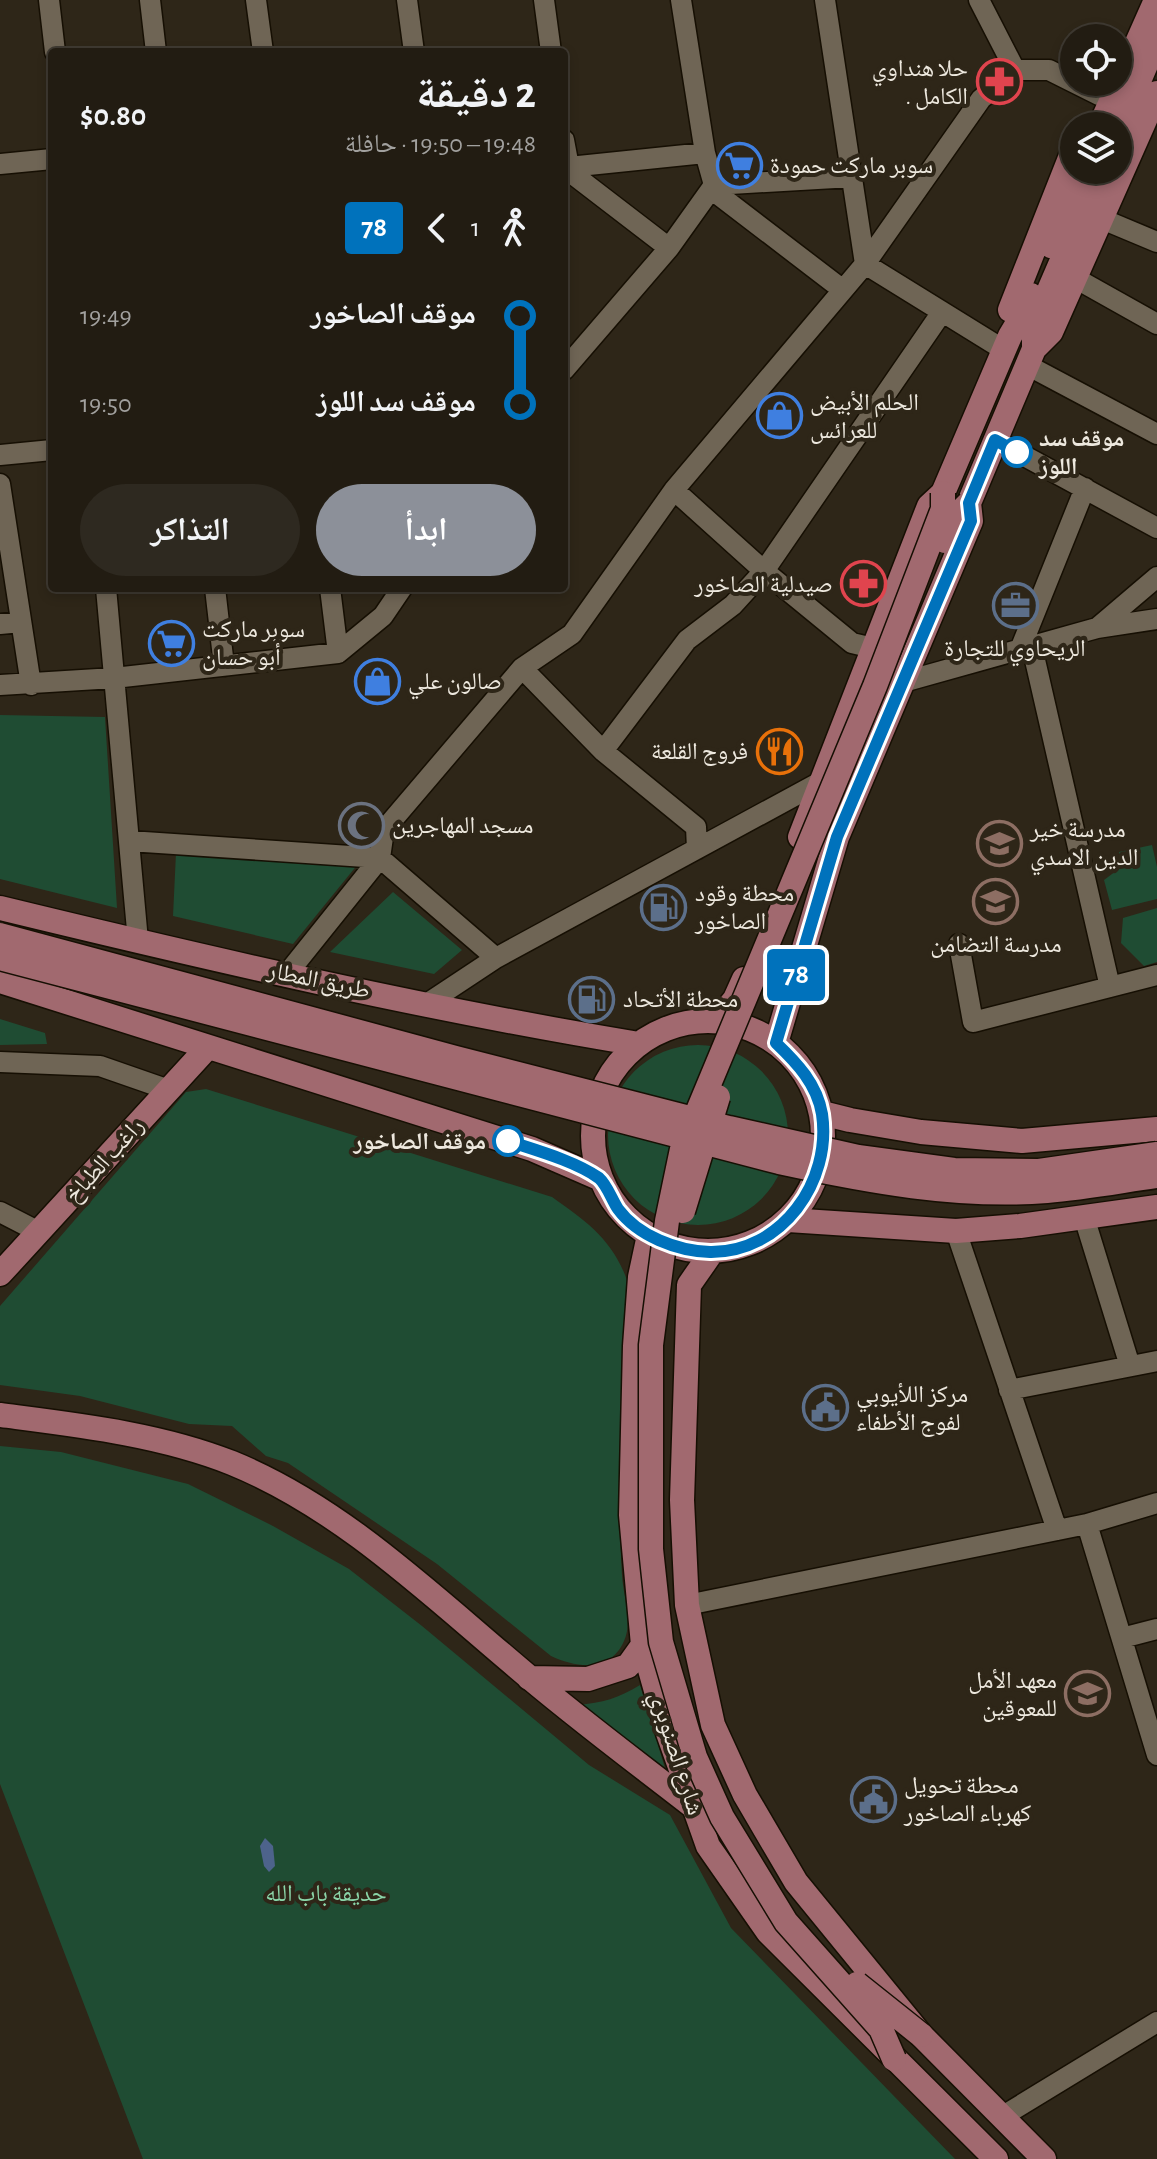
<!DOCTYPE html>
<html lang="ar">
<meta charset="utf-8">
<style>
body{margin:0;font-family:"Alegreya Sans","Noto Naskh Arabic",sans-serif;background:#2e2920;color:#f1f3f6;direction:rtl;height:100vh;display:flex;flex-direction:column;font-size:30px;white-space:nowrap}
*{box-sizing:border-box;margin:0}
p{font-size:26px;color:#a2a19f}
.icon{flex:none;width:44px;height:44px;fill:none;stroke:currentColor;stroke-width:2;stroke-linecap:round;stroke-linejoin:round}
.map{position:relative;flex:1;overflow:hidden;direction:ltr}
.panel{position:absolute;left:48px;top:48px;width:520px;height:544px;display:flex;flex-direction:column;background:#221c12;border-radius:8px;box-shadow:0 4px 12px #0003,0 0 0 2px #3f3a32;direction:rtl}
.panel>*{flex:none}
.badge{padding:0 16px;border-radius:6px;font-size:28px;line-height:52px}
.controls{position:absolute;left:1060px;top:24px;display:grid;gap:16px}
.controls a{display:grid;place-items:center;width:72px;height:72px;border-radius:50%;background:#221c12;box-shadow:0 4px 12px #0003,0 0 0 2px #3f3a32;font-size:40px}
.map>.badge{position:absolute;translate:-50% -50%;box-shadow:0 0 0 4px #fff}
.legs{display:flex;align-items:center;gap:12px;height:88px;padding:0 32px;font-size:26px}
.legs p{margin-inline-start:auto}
.overview{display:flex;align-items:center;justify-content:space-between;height:136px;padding:0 32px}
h1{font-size:44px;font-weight:700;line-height:60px}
.action{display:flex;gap:16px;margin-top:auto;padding:16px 32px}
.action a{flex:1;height:92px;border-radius:48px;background:#8c9099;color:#fff;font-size:32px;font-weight:700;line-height:92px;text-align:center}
.action a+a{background:#2e2920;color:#f1f3f6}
ul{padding:0 32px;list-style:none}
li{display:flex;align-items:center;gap:28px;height:88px;font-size:30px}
li i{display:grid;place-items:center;width:12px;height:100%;margin:0 10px;background:currentColor}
li i::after{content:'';width:20px;height:20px;margin:-10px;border:6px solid;border-radius:50%;background:#221c12}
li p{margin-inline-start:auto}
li:first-child i{background:linear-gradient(#0000 50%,currentColor 0)}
li:last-child i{background:linear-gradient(currentColor 50%,#0000 0)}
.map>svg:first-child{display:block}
</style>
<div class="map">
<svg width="1157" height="2159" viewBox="0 0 1157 2159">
<rect width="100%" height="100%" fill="#2e2618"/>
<!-- green -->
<path fill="#1f4c33" d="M0,715L105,717L117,908L0,879Z
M1152,845L1157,867V899L1112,910L1104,880L1120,868L1119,852Z
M176,853L358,864L293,944L173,916Z
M393,892L462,950L434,974L330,952Z
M1157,908V962L1144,966L1121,943L1123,918Z
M0,1019L45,1033L47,1044L0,1045Z
M608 1135a90 90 0 1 1 180 0a90 90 0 1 1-180 0Z
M206,1089L552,1197C586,1221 612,1239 627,1280C625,1348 621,1415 620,1483C620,1513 620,1544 622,1575C623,1595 633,1622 624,1641C610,1673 577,1668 551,1656L437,1564L288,1463L266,1456L232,1426L189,1424L80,1396L0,1385V1306L186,1092Z
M0,1446L61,1452L188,1484L273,1526L349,1569L422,1626L589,1765L670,1815L731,1928L955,2159H143L0,1784Z
M640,1685L667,1775L578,1705C602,1703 619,1698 640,1685Z"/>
<!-- water -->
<path fill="#4d638b" d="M265,1838L273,1846L275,1866L269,1872L264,1866L260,1846Z"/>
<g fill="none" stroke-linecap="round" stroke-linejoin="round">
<defs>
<path id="minor" d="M49,0L55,52
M150,0L156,52
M256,0L263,52
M407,0L414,52
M544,0L551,52
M825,0L865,264L1004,350
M979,0L1015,70
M564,140L570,172L564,176
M0,164L52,159
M569,167L705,153
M570,172L669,248
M714,185L852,177
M711,189L843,290
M1102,219L1157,242
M1075,278L1157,324
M1027,365L1157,434
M564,370L669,248L714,185L705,153L681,0
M995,440L1157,528
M0,455L52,450
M0,484L31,685
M674,490L764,571L852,643L873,648
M106,588L138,941
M215,588L224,666
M330,588L338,653
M0,624L21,622
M1097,628L1157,577
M1032,647L1110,987
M1019,652L1085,488
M522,668L603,751L696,827L697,849
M903,682L1097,628L1157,619
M0,685L114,678L338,653L383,616L402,588
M603,751L687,640L733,605L764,571L942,312
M129,841L380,858L496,958
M959,944L973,1022L1157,975
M287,974L380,858L384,830L522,668L572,634L674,490L865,264L981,99L1015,70H1049L1099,95
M428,1003L496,958L822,781
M0,1062L100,1066L169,1090
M0,1212L39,1232
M1084,1217L1130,1366
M956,1231L1057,1530
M1009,1390L1157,1361
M1087,1524L1157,1755
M687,1605L1087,1524L1157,1503
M1122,1638L1157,1629
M1003,2116L1157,2022"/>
<path id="major" d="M1100,126L1156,0
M1118,130L1157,39
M1051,246L1081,170
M1010,310L1074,148
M1034,349L1051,332L1157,93
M800,837L929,506L943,493L1010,336L1022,316L1031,295
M0,908C210,959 425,1009 639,1044
M0,981L532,1149L601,1179
M593 1136a115 115 0 1 1 230 0a115 115 0 1 1-230 0Z
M717,1021L735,999L744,979
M776,1043L837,837L971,521L969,503L1034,349V325L1101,170
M822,1113L850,1120L921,1132L1022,1141L1157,1129
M788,1220L956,1231L1020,1226L1157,1207
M649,1235L640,1277L635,1346L631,1515L643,1645L668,1733L708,1846L768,1932L996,2159
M712,1252L689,1285L682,1500L687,1605L713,1725L745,1795L796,1882L921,2035L1044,2159
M0,1274L208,1047
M0,1415C77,1425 159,1434 232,1463C340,1507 429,1593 517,1667C574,1716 635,1761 694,1807
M529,1678L588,1679L628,1666L643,1645"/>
</defs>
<!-- minor casing -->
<use href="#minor" stroke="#160f03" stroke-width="23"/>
<!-- major casing -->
<use href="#major" stroke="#160f03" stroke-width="27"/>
<!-- minor -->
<use href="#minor" stroke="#6f6555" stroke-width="20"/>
<!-- major -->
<use href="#major" stroke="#a1696f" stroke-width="24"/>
<defs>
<path id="major-bridge" d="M945,541L956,516L969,503
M0,935L456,1058L729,1128L858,1157L954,1170L1039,1171L1157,1154
M0,958L779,1162C867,1181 958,1198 1047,1191C1084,1188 1121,1181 1157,1176
M683,1211L718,1097
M857,1984L921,2035
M894,2059L881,2029L786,1922L722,1817L695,1757L661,1642L651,1549V1345L667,1221L682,1149L875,686L943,509V493"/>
</defs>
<!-- major-bridge casing -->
<use href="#major-bridge" stroke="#160f03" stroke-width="27" stroke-linecap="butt"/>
<!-- major-bridge -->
<use href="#major-bridge" stroke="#a1696f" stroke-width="24"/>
</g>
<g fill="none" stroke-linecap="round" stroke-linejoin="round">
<defs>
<path id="line-1" d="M508,1141C535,1150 575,1161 599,1178C607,1185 612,1200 618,1209C638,1236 677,1251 710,1252C782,1253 832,1181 822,1114C817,1084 797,1063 776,1043L837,837L971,521L969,503L995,440L1017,452"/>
</defs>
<!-- line-1 casing -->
<use href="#line-1" stroke="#fff" stroke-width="18"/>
<!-- line-1 -->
<use href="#line-1" stroke="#0072bc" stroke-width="12"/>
</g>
<!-- icons -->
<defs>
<symbol id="pharmacy-ring" viewBox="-11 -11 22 22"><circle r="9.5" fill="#2e2618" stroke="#e0444e" stroke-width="1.5"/><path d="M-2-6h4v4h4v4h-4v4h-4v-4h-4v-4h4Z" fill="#e0444e"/></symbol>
<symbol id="supermarket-ring" viewBox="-11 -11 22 22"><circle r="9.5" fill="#2e2618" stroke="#3f7fe0" stroke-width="1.5"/><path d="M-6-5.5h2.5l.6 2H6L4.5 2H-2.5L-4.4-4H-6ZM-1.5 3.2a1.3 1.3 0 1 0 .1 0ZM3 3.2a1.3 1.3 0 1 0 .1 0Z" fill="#3f7fe0"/></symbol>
<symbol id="shop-ring" viewBox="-11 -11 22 22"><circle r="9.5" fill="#2e2618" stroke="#3f7fe0" stroke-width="1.5"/><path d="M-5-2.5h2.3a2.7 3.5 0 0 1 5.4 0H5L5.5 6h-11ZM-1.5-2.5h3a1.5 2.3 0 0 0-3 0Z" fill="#3f7fe0"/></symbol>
<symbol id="office-ring" viewBox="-11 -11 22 22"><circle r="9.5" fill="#2e2618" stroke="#5c6f8a" stroke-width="1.5"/><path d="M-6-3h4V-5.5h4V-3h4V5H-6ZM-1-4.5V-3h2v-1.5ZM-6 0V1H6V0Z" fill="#5c6f8a"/></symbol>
<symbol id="restaurant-ring" viewBox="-11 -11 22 22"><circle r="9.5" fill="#2e2618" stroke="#e8710a" stroke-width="1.5"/><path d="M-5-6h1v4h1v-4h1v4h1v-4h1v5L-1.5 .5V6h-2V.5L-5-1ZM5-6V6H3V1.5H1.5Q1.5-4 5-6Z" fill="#e8710a"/></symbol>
<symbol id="mosque-ring" viewBox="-11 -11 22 22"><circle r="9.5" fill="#2e2618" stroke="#6b7280" stroke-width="1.5"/><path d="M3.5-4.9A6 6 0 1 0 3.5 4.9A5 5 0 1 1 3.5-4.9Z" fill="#6b7280"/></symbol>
<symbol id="school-ring" viewBox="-11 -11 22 22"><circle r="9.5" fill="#2e2618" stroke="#8d6e63" stroke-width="1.5"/><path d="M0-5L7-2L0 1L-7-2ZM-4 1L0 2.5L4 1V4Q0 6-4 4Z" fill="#8d6e63"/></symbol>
<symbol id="fuel-ring" viewBox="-11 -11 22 22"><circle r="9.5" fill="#2e2618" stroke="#5c6f8a" stroke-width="1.5"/><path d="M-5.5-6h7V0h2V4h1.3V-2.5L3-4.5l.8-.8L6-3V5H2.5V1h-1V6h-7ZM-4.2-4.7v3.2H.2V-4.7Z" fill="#5c6f8a"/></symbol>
<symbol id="civic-ring" viewBox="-11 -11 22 22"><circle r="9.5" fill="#2e2618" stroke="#5c6f8a" stroke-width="1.5"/><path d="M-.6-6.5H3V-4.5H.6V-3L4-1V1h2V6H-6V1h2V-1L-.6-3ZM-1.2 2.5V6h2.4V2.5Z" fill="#5c6f8a"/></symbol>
</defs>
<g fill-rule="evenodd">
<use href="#pharmacy-ring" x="974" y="56" width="51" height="51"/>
<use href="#supermarket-ring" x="714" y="140" width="51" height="51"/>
<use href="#shop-ring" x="754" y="390" width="51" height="51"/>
<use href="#pharmacy-ring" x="838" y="558" width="51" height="51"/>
<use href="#office-ring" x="990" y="580" width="51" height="51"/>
<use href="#supermarket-ring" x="146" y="618" width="51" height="51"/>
<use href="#shop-ring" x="352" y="656" width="51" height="51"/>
<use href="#restaurant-ring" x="754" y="726" width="51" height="51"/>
<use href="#mosque-ring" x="336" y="800" width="51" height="51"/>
<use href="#school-ring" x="974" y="818" width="51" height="51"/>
<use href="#school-ring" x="970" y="876" width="51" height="51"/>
<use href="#fuel-ring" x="638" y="882" width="51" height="51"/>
<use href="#fuel-ring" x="566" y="974" width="51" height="51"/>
<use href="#civic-ring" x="800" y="1382" width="51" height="51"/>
<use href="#school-ring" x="1062" y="1668" width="51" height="51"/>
<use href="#civic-ring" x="848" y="1774" width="51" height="51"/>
</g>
<!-- markers -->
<g fill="#fff" stroke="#0072bc" stroke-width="4">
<circle cx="1017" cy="452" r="14"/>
<circle cx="508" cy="1141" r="14"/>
</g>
<g text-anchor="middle" stroke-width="8" stroke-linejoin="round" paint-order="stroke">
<!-- poi labels -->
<g font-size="24" fill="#ede8de" stroke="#2e2618" text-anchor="start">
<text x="968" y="76" text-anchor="end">حلا هنداوي<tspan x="968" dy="28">. الكامل</tspan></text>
<text x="770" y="173">سوبر ماركت حمودة</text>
<text x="810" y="410">الحلم الأبيض<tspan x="810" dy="28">للعرائس</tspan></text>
<text x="833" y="592" text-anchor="end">صيدلية الصاخور</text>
<text x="202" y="637">سوبر ماركت<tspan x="202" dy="28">أبو حسان</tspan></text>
<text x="1015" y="656" text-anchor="middle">الريحاوي للتجارة</text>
<text x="408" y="689">صالون علي</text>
<text x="748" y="759" text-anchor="end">فروج القلعة</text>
<text x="392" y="833">مسجد المهاجرين</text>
<text x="1030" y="837">مدرسة خير<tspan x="1030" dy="28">الدين الاسدي</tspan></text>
<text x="695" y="901">محطة وقود<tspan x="695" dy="28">الصاخور</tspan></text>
<text x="996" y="952" text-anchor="middle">مدرسة التضامن</text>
<text x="623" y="1007">محطة الأتحاد</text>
<text x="856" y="1402">مركز اللأيوبي<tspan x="856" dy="28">لفوج الأطفاء</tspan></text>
<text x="1057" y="1688" text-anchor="end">معهد الأمل<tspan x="1057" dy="28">للمعوقين</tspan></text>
<text x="904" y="1793">محطة تحويل<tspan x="904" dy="28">كهرباء الصاخور</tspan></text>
</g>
<!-- stop labels -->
<g font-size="24" font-weight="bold" fill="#ede8de" stroke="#2e2618" text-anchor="start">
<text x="1039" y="446">موقف سد<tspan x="1039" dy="28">اللوز</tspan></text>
<text x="486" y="1149" text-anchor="end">موقف الصاخور</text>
</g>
<!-- street labels -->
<g font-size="24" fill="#ede8de" stroke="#2e2618">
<text transform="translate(319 980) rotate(12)" y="8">طريق المطار</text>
<text transform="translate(104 1160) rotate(-48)" y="8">راغب الطباخ</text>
<text transform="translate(677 1753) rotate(72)" y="8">شارع الصنوبري</text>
</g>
<!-- park labels -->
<g font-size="24" fill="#8ad5a8" stroke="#2e2618">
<text x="326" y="1901">حديقة باب الله</text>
</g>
</g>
</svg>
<div class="controls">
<a><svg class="icon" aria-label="locate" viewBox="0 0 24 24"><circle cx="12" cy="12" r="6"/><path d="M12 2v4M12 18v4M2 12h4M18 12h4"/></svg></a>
<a><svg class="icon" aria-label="layers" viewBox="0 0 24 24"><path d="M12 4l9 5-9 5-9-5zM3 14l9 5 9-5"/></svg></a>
</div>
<b class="badge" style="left:796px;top:975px;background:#0072bc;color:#fff">78</b>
<section class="panel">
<div class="overview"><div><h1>2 دقيقة</h1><p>19:48 – 19:50 · حافلة</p></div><b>$0.80</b></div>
<div class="legs"><svg class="icon" aria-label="walk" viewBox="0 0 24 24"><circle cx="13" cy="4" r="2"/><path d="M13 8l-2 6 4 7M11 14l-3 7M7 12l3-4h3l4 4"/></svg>1<svg class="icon" aria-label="back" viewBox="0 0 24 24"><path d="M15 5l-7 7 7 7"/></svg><b class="badge" style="background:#0072bc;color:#fff">78</b></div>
<ul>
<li><i style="color:#0072bc"></i><b>موقف الصاخور</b><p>19:49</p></li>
<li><i style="color:#0072bc"></i><b>موقف سد اللوز</b><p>19:50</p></li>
</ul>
<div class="action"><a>ابدأ</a><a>التذاكر</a></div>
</section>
</div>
